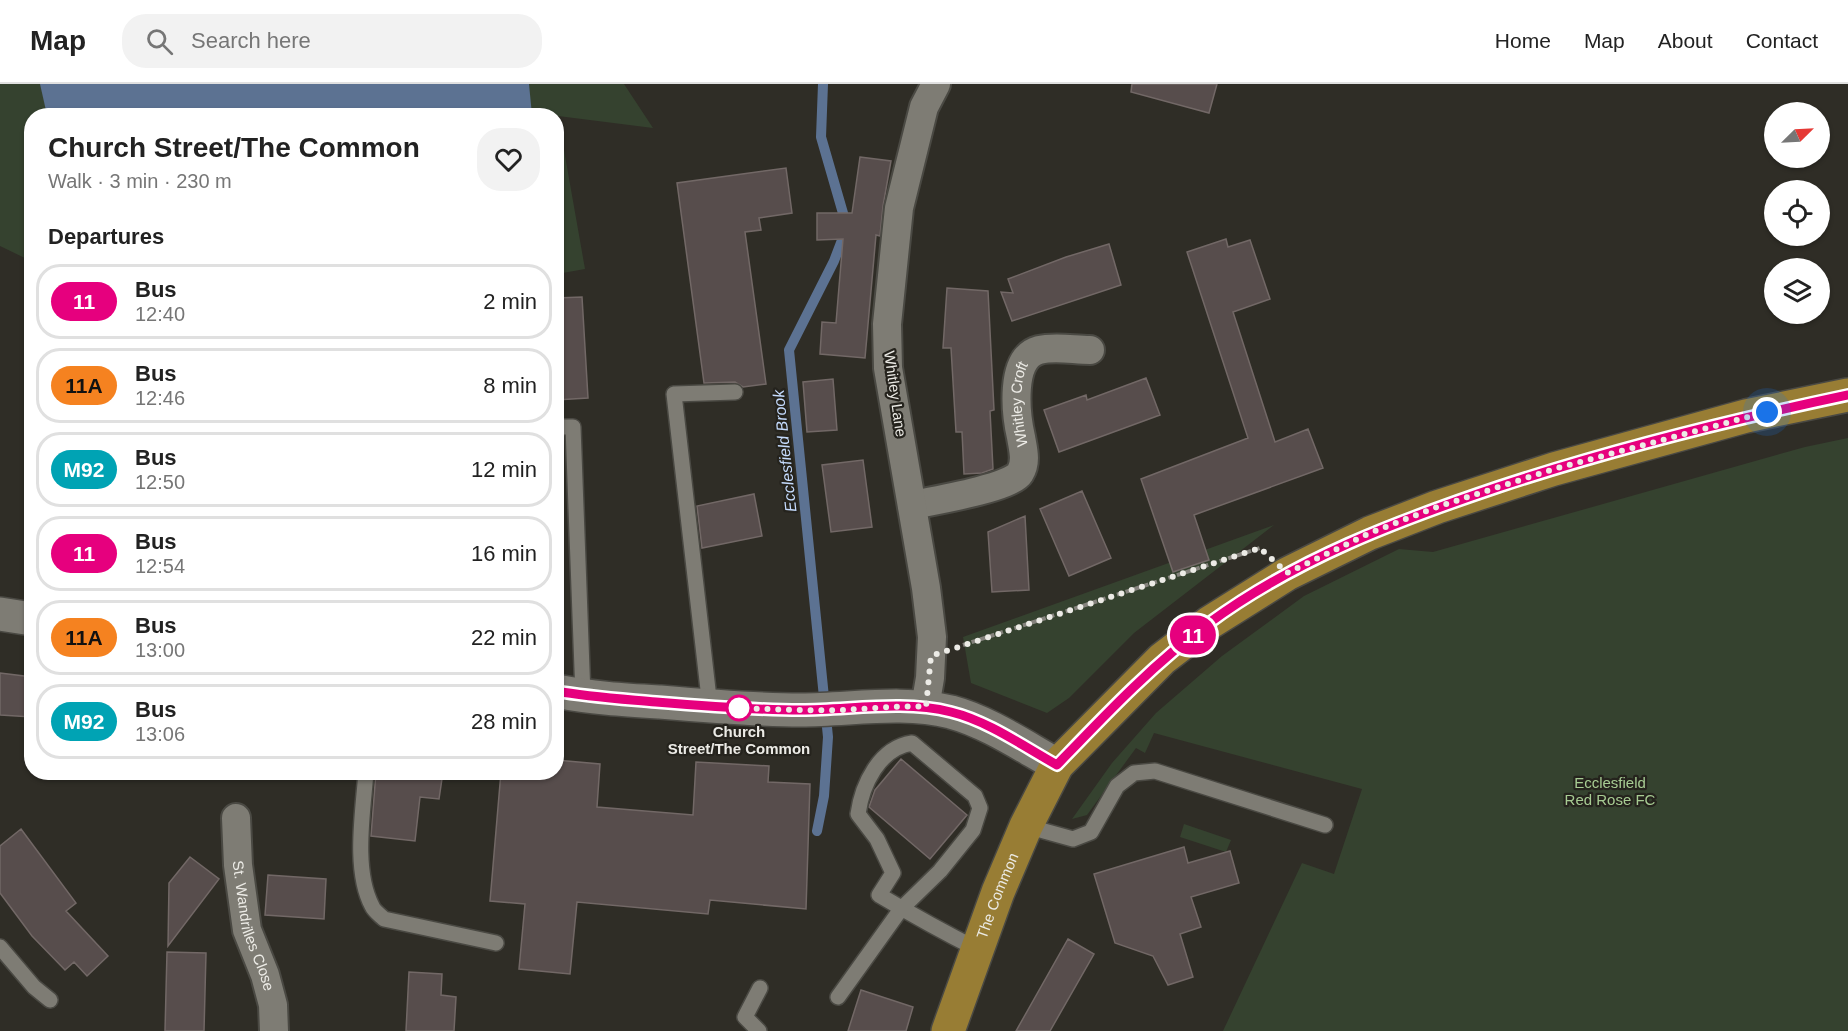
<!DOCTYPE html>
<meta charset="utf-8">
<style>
body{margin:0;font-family:Helvetica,sans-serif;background:#f2f2f2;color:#222;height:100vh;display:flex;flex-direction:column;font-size:22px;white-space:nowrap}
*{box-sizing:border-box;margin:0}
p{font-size:20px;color:#767676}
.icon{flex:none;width:33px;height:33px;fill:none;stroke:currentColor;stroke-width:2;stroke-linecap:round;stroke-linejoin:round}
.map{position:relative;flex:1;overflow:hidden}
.sheet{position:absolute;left:24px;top:24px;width:540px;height:672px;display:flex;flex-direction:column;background:#fff;border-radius:24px;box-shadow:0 2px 4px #0004}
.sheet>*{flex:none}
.badge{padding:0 12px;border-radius:20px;font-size:21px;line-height:39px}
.needle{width:39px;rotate:66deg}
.controls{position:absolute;left:1764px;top:18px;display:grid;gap:12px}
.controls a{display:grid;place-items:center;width:66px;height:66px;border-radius:50%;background:#fff;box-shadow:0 2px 4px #0004;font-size:30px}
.you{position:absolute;width:30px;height:30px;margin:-15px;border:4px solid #fff;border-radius:50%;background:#1a73e8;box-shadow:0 0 0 9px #1a73e833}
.map>.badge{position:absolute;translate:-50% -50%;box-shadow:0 0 0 3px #fff}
h2{padding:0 24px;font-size:22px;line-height:54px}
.round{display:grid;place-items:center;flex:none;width:63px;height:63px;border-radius:24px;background:#f2f2f2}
.overview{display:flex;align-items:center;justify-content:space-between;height:102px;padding:0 24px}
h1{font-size:28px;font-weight:700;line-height:45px}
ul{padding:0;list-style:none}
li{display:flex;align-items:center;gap:18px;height:75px;margin:0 12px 9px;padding:0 12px;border:3px solid #e0e0e0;border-radius:24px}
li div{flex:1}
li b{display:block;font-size:22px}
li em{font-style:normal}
li .badge{min-width:66px;font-weight:700;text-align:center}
header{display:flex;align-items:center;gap:36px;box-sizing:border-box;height:84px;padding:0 30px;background:#fff;border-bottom:2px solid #e0e0e0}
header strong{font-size:28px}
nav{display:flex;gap:33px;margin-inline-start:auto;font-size:21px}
.search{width:420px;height:54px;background:#f2f2f2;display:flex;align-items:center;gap:15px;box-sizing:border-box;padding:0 21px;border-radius:24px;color:#767676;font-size:22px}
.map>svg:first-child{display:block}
</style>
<header>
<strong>Map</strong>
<div class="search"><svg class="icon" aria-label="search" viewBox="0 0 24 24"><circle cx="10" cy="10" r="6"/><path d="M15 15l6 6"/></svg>Search here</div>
<nav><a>Home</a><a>Map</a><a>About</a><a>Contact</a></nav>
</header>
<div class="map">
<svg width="1848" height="947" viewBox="0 0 1848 947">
<rect width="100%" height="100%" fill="#2f2d26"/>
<!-- green -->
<path fill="#35422f" d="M0,0H624L653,44L558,32L585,185L557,190L556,32H32L31,177L0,162Z
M1848,354V947H1223L1302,779L1334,790L1362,705L1154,649L1145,669L1136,664L1087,731L1072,735L1112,679L1156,629L1222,572L1304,512L1399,465L1433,468L1805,363Z
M1274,441L1134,549L1069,614L1047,629L971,599L963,553Z
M1184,740L1231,756L1226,768L1180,753Z"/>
<!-- water -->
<path fill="#5c7292" d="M40,0H529L532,31H47Z"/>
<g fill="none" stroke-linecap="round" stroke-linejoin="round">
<!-- stream -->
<path stroke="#5c7292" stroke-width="10" d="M817,747L824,712L828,653L789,266L834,177L847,143L821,53L823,0"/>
</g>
<!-- building -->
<path fill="#574d4c" stroke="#726866" stroke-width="1.5" d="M1132,0H1217L1209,29L1131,8Z
M860,73L891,77L883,122L880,152L876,151L865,274L820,270L822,238L836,239L843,155L817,156V129H852Z
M786,84L792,129L759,134L761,146L745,148L766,300L743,303L735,298L704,299L677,99Z
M1226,155L1228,163L1250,156L1270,215L1233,228L1275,358L1308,345L1323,384L1194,431L1209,476L1173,488L1141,395L1248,354L1187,168Z
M1109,160L1121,201L1012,237L1001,208L1013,209L1008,195L1066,173Z
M947,204L988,207L994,326L990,327L993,385L982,389L964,390L962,348H956L951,264H943Z
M582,213L588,314L556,316V214Z
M1146,294L1160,331L1059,368L1044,326L1086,311L1087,316Z
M833,295L837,346L807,348L803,298Z
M863,376L872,443L831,448L822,381Z
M1082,407L1111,474L1069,492L1040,425Z
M754,410L762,452L702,464L697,422Z
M1025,432L1029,506L992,508L988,448Z
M0,589L32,593V633L0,631Z
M901,675L967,731L930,775L869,723L875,706Z
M556,676L600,680L597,723L693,731L696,678L769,682L768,698L810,700L806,825L710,816L708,830L577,818L570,890L519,885L525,820L490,817L501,688H556Z
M376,688H443L439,715L420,713L415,757L371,752Z
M21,745L76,819L66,827L108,872L87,892L74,878L65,886L32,852L0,809V762Z
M1184,763L1188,779L1230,767L1239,799L1191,813L1201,843L1180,850L1193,893L1168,901L1153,872L1115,859L1094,790Z
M190,773L219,795L168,862L169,799Z
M268,791L326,795L324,835L265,831Z
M1068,855L1094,870L1050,947H1016Z
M167,868L206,869L204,947H165Z
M409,888L442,890L441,911L456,913L454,947H406Z
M861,906L913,923L906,947H848Z"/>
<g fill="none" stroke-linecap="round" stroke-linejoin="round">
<defs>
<path id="lane" d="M556,343H573L583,612
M710,623L674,310L735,308
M366,688C363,728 353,786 372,822C374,827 380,831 384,835L496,859
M1026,742L1073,755L1091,748L1117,702L1134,689L1155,687L1325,741
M0,863L34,903L50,916
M838,913L901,825L940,787L973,746L980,724L975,712L912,659C879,664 862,701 858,730L877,755L893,789L879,811C911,830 943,848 977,865
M759,947L745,933L760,904"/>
<g id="street">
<path id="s1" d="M912,421C932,417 1011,404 1020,389C1027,378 1023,365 1021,353C1016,331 1009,274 1039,266C1055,262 1074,266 1090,266"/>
<path d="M925,623L930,594L932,553L926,504L888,284L887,240L899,124L924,23L936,0"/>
<path id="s2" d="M236,734L238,781L247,846L265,891L273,921L274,947"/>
</g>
<path id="secondary" d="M0,530L32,535
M556,607C591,614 626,616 660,618C707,622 754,626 801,626C851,626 902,616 951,628C988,638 1023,662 1057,681"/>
<g id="primary">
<path id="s3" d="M948,947L998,808L1026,742L1057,681L1162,575L1209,539L1287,490L1370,449L1437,423L1554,385L1746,332L1848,311"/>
</g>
</defs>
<!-- lane casing -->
<use href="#lane" stroke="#4a4943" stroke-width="18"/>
<!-- street casing -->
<use href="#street" stroke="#4a4943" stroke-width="32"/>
<!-- secondary casing -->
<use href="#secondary" stroke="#4a4943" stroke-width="36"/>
<!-- primary casing -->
<use href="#primary" stroke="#4a4943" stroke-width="36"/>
<!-- path -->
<path stroke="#85837d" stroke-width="4" stroke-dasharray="6 3" stroke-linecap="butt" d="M963,561L1260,464L1263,467"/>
<!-- lane -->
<use href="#lane" stroke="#7e7c74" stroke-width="15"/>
<!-- street -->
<use href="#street" stroke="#7e7c74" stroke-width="28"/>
<!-- secondary -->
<use href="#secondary" stroke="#7e7c74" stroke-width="33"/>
<!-- primary -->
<use href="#primary" stroke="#987d34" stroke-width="33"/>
</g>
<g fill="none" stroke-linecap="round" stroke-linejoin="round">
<defs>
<path id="line" d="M556,607C589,613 623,615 656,618C704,622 753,626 801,626C851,626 902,616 951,628C988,637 1023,662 1057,681C1105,631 1153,580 1209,539C1296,475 1397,437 1498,403C1613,365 1730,336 1848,311"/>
</defs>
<!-- line casing -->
<use href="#line" stroke="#fff" stroke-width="14"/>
<!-- line -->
<use href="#line" stroke="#e6007e" stroke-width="9"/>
<!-- walk -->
<path stroke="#ecebe6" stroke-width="6" stroke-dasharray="0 10.8" d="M739,624H737C772,625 806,627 841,626C869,625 897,621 926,623L931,572L1260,464L1287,489L1370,449L1437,423L1554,385L1767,328"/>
</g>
<!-- markers -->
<circle fill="#fff" stroke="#e6007e" stroke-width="3" cx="739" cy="624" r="12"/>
<g text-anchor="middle" stroke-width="4.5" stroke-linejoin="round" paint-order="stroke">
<!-- street labels -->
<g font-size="15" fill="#ecebe6" stroke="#25231d">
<text transform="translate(895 310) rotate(82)" y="5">Whitley Lane</text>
<text dy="5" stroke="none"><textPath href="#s1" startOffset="184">Whitley Croft</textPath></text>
<text dy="5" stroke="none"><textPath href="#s3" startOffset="144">The Common</textPath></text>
<text dy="5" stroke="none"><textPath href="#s2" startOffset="110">St. Wandrilles Close</textPath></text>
</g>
<!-- stop labels -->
<g font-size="15" font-weight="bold" fill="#ecebe6" stroke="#25231d">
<text x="739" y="653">Church<tspan x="739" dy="17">Street/The Common</tspan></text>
</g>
<!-- park labels -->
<g font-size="15" fill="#a7cc93" stroke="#25231d">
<text x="1610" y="704">Ecclesfield<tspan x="1610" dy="17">Red Rose FC</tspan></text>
</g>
<!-- water labels -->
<g font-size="16" font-style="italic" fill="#c5dbfd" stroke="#25231d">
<text transform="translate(784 367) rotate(-96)" y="6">Ecclesfield Brook</text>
</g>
</g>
</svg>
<div class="controls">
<a><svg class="needle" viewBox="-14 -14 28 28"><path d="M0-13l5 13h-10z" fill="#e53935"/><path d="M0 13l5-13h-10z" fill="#767676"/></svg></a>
<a><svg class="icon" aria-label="locate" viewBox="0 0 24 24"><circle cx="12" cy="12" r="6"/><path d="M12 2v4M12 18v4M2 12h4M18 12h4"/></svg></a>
<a><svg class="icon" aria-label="layers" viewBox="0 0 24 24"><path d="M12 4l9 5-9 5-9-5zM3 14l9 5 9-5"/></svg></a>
</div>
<div class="you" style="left:1767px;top:328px"></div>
<b class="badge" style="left:1193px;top:551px;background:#e6007e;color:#fff">11</b>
<section class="sheet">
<div class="overview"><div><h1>Church Street/The Common</h1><p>Walk · 3 min · 230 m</p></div><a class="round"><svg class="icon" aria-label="heart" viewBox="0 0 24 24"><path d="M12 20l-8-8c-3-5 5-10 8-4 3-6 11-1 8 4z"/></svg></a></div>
<h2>Departures</h2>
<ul>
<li><span class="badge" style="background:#e6007e;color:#fff">11</span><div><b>Bus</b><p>12:40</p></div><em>2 min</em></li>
<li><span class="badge" style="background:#f58220;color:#111">11A</span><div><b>Bus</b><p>12:46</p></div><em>8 min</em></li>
<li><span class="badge" style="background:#00a3b4;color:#fff">M92</span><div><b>Bus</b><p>12:50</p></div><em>12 min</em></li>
<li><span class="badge" style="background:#e6007e;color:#fff">11</span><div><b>Bus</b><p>12:54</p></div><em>16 min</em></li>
<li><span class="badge" style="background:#f58220;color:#111">11A</span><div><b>Bus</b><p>13:00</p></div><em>22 min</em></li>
<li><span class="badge" style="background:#00a3b4;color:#fff">M92</span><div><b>Bus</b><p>13:06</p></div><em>28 min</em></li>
</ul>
</section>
</div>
